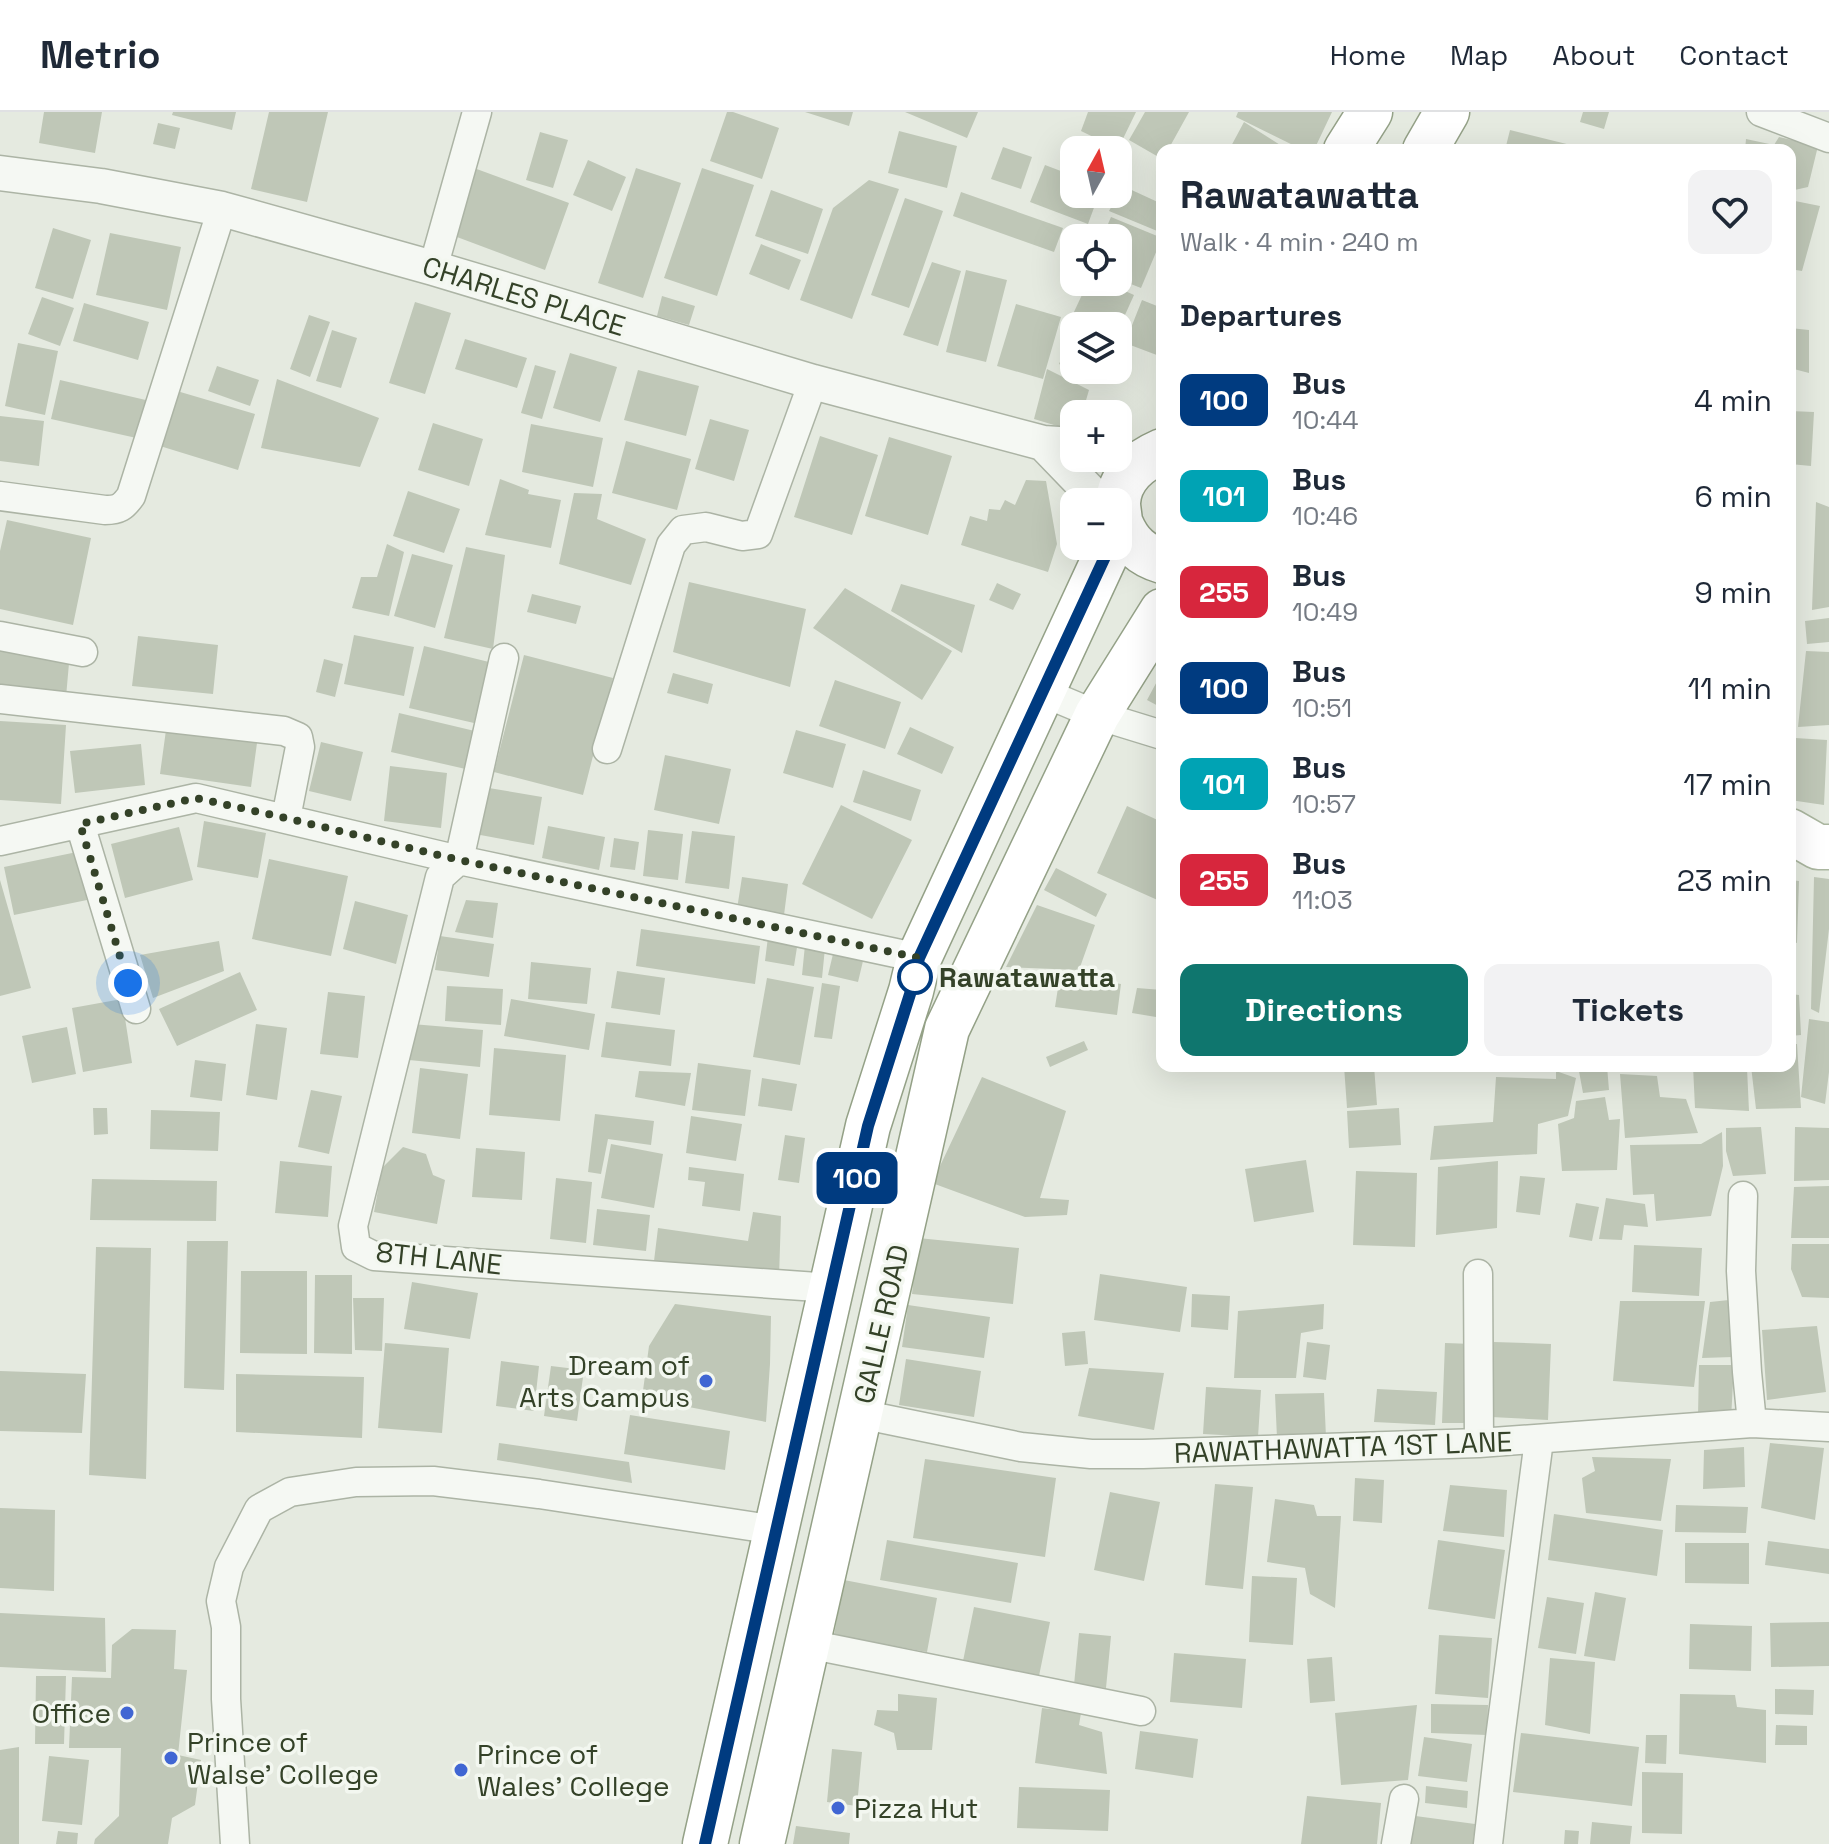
<!DOCTYPE html>
<meta charset="utf-8">
<style>
body{margin:0;font-family:"Space Grotesk",sans-serif;background:#f2f2f3;color:#1f2937;height:100vh;display:flex;flex-direction:column;font-size:30px;white-space:nowrap}
*{box-sizing:border-box;margin:0}
p{font-size:26px;color:#747a83}
.icon{flex:none;width:44px;height:44px;fill:none;stroke:currentColor;stroke-width:2;stroke-linecap:round;stroke-linejoin:round}
.map{position:relative;flex:1;overflow:hidden}
.sheet{position:absolute;left:1156px;top:32px;width:640px;height:928px;display:flex;flex-direction:column;background:#fff;border-radius:16px;box-shadow:0 8px 32px #0002}
.sheet>*{flex:none}
.badge{padding:0 16px;border-radius:12px;font-size:28px;line-height:52px}
.needle{width:52px;rotate:8deg}
.fabs{position:absolute;left:1060px;top:24px;display:grid;gap:16px}
.fabs a{display:grid;place-items:center;width:72px;height:72px;border-radius:16px;background:#fff;box-shadow:0 8px 32px #0002;font-size:40px}
.you{position:absolute;width:40px;height:40px;margin:-20px;border:6px solid #fff;border-radius:50%;background:#1a73e8;box-shadow:0 0 0 12px #1a73e833}
.map>.badge{position:absolute;translate:-50% -50%;box-shadow:0 0 0 4px #fff}
h2{padding:0 24px;font-size:30px;line-height:72px}
.round{display:grid;place-items:center;flex:none;width:84px;height:84px;border-radius:16px;background:#f2f2f3}
.headline{display:flex;align-items:center;justify-content:space-between;height:136px;padding:0 24px}
h1{font-size:38px;font-weight:700;line-height:60px}
.cta{display:flex;gap:16px;margin-top:auto;padding:16px 24px}
.cta a{flex:1;height:92px;border-radius:16px;background:#0f766e;color:#fff;font-size:32px;font-weight:700;line-height:92px;text-align:center}
.cta a+a{background:#f2f2f3;color:#1f2937}
ul{padding:0;list-style:none}
li{display:flex;align-items:center;gap:24px;height:96px;padding:0 24px}
li div{flex:1}
li b{display:block;font-size:30px}
li em{font-style:normal}
li .badge{min-width:88px;font-weight:700;text-align:center}
header{display:flex;align-items:center;gap:48px;box-sizing:border-box;height:112px;padding:0 40px;background:#fff;border-bottom:2px solid #e0e1e3}
header strong{font-size:38px}
nav{display:flex;gap:44px;margin-inline-start:auto;font-size:28px}
.map>svg:first-child{display:block}
</style>
<header>
<strong>Metrio</strong>
<nav><a>Home</a><a>Map</a><a>About</a><a>Contact</a></nav>
</header>
<div class="map">
<svg width="1829" height="1732" viewBox="0 0 1829 1732">
<rect width="100%" height="100%" fill="#e5eae0"/>
<!-- building -->
<path fill="#bfc7b7" d="M44,0H102L95,41L39,31Z
M173,0H236L232,18L172,3Z
M269,0H328L307,90L251,77Z
M727,0H733L779,16L762,67L710,49Z
M805,0H853L849,14Z
M905,0H978L967,26Z
M1088,0H1136L1118,37L1081,19Z
M1145,0H1189L1168,38H1162V47L1129,28Z
M1238,0H1332L1314,38H1303L1236,5Z
M1583,0H1609L1604,17L1580,10Z
M1244,10L1288,38H1229Z
M158,11L180,16L175,37L153,32Z
M1510,18L1587,37V38H1505Z
M899,19L957,34L947,76L888,61Z
M540,20L568,28L553,76L526,68Z
M1779,25L1818,34L1808,75L1790,79V38H1745L1746,27L1774,33Z
M1003,35L1032,45L1021,77L991,67Z
M588,48L626,65L612,99L573,83Z
M1045,53L1074,64V82H1099L1088,112L1030,90Z
M474,56L569,91L545,158L449,122Z
M636,56L681,71L643,186L598,171Z
M702,56L754,73L717,184L664,166Z
M869,68L899,77L852,207L800,188L833,96Z
M1123,74L1162,92V121L1109,99Z
M771,78L823,97L808,142L755,124Z
M961,80L1063,116L1054,140L953,104Z
M905,86L943,99L909,196L871,183Z
M1790,88L1820,94L1802,159L1790,157Z
M1111,105L1162,126L1141,176L1118,167V126H1102Z
M53,116L91,128L73,187L35,176Z
M110,121L181,135L167,198L96,183Z
M761,132L801,148L789,178L749,162Z
M932,150L961,159L938,234L903,223Z
M966,158L1007,168L986,250L946,240Z
M1088,170H1105L1134,183L1120,214H1099L1073,202Z
M662,184L695,194L689,213L657,204Z
M42,185L74,196L60,234L28,222Z
M1142,188L1162,196V245L1125,231Z
M415,190L451,201L425,282L389,271Z
M84,191L149,210L138,248L73,229Z
M1016,192L1061,205L1043,267L997,254Z
M309,203L330,210L310,265L290,257Z
M1790,216L1809,218V261L1790,256Z
M332,218L357,226L341,276L316,269Z
M1074,218V258H1098L1093,268L1059,252Z
M465,227L527,246L517,276L455,257Z
M18,231L58,239L45,303L5,294Z
M570,241L617,255L600,310L553,296Z
M535,253L556,259L542,307L521,301Z
M217,254L259,268L250,294L208,279Z
M1047,257L1089,278L1082,302H1074V319L1034,307Z
M638,258L699,274L686,324L624,308Z
M277,267L379,306L360,355L261,336Z
M60,268L150,289L141,327L51,307Z
M177,279L255,302L238,358L160,334Z
M1790,299L1814,300L1811,354L1790,352Z
M0,304L44,309L39,354L0,349Z
M710,307L749,318L734,369L695,357Z
M433,311L483,327L469,374L418,358Z
M531,312L603,326L593,375L522,360Z
M820,324L878,343L852,423L794,405Z
M889,325L952,344L928,423L865,404Z
M626,329L691,347L677,398L612,381Z
M500,367L529,378L528,382L561,388L551,436L485,423Z
M1026,368L1046,369L1057,432L1048,460L961,433L970,404L987,409L989,397L1000,398L1005,388L1015,393Z
M408,379L460,397L444,441L393,424Z
M574,381L602,382L597,407L646,427L631,473L559,452Z
M1816,390L1829,395V495L1812,498Z
M7,408L91,426L73,513L0,497V439Z
M387,432L404,440L389,504L352,496L361,465H377Z
M466,435L505,443L493,537L444,526Z
M412,442L453,453L435,516L394,504Z
M689,470L806,497L790,575L673,540Z
M997,471L1021,482L1013,498L989,488Z
M901,472L975,493L962,541L891,499Z
M845,476L952,539L922,588L813,516Z
M532,482L581,494L576,512L527,500Z
M1829,506V530L1807,532L1805,509Z
M354,523L414,535L404,584L344,572Z
M138,524L218,533L213,582L132,574Z
M0,534L70,540L66,585L0,580Z
M424,534L489,550L474,611L409,596Z
M1806,539L1829,540V613L1798,615Z
M524,543L613,566L583,683L494,660Z
M324,547L343,552L335,585L316,580Z
M1162,560V596L1147,588Z
M673,561L713,572L708,592L667,581Z
M835,568L901,590L885,637L819,614Z
M399,601L479,620L470,658L391,640Z
M0,609L66,613L61,692L0,688Z
M910,615L954,635L942,662L897,642Z
M166,618L257,631L251,675L160,662Z
M796,618L846,632L833,676L783,661Z
M1795,626L1827,628L1824,693L1790,688Z
M321,630L363,640L351,689L309,679Z
M141,632L145,673L75,681L70,639Z
M665,643L731,657L719,712L654,698Z
M390,654L447,661L441,716L384,709Z
M863,658L921,678L911,709L853,690Z
M483,675L542,685L534,733L475,722Z
M841,693L912,728L872,807L802,772Z
M1127,694L1162,710V790L1097,761Z
M204,709L266,721L258,766L197,755Z
M548,714L605,725L599,758L542,746Z
M179,715L193,768L125,786L111,732Z
M648,718L683,722L678,768L643,764Z
M692,719L735,724L729,777L685,771Z
M614,726L639,730L635,758L610,755Z
M77,740L87,788L14,803L4,755Z
M269,747L348,764L331,844L252,827Z
M1056,756L1107,782L1096,805L1044,778Z
M742,765L788,772L784,803L737,797Z
M1814,765L1829,767V817L1819,901L1811,897Z
M0,768L31,876L0,884Z
M1790,768L1799,769L1797,831L1790,829Z
M466,788L498,791L493,826L455,820Z
M355,789L408,803L396,852L343,837Z
M1037,793L1095,813L1079,858L1006,855Z
M641,817L760,834L755,872L636,854Z
M440,824L494,832L489,865L435,858Z
M768,825L798,829L794,854L765,849Z
M219,829L224,859L153,886L140,843Z
M805,833L825,836L822,866L802,863Z
M833,842L863,849L858,870L828,863Z
M531,850L591,856L587,892L528,887Z
M617,859L665,866L660,903L611,896Z
M240,860L257,898L177,934L159,897Z
M1060,863L1121,872L1117,903L1055,895Z
M767,866L814,875L800,953L753,945Z
M822,871L840,874L832,927L814,925Z
M447,874L503,877L501,913L445,909Z
M1137,876L1162,878V906L1132,901Z
M328,880L365,884L358,946L320,942Z
M1790,882L1799,883L1801,923L1790,924Z
M122,887L132,951L83,960L72,896Z
M511,887L595,902L589,938L504,924Z
M1809,907L1829,910V960L1825,992L1801,985Z
M606,910L675,918L671,954L601,945Z
M256,912L287,916L277,988L246,983Z
M412,912L483,918L480,955L409,948Z
M67,915L76,962L32,971L22,924Z
M1084,929L1088,938L1050,955L1046,945Z
M1790,932H1797L1801,996L1756,997L1751,954H1790Z
M494,936L566,943L560,1009L489,1003Z
M195,948L226,952L222,989L190,985Z
M698,951L751,958L745,1004L692,998Z
M1344,954H1374L1377,993L1347,996Z
M1578,954H1607L1609,978L1583,981Z
M1693,954L1747,956L1749,999L1695,996Z
M420,956L468,962L460,1027L412,1021Z
M639,959L691,961L685,994L635,985Z
M1556,959L1576,966L1568,1004L1538,1012L1537,1042L1430,1048L1434,1014L1493,1010L1496,965L1556,967Z
M1620,962L1657,964L1660,985L1686,987L1698,1021L1625,1026Z
M982,965L1066,999L1040,1086L1069,1088L1067,1103L1025,1105L932,1071Z
M762,966L797,972L792,999L758,994Z
M311,978L342,984L329,1042L298,1035Z
M1605,985L1609,1008L1620,1007L1617,1058L1562,1059L1558,1012L1574,1006L1576,989Z
M93,996H107L108,1022L94,1023Z
M1399,996L1401,1033L1349,1036L1347,999Z
M151,998L220,1000L218,1039L150,1037Z
M595,1002L654,1009L651,1033L608,1027L601,1062L588,1060Z
M691,1004L742,1012L736,1049L686,1041Z
M1761,1015L1766,1062L1733,1064L1726,1039V1016Z
M1795,1015L1829,1016V1068L1794,1069Z
M1722,1020L1723,1054L1711,1104L1656,1109L1654,1082L1633,1083L1630,1033L1701,1032Z
M785,1023L805,1026L799,1071L778,1068Z
M611,1032L663,1042L654,1096L601,1086Z
M403,1035L426,1042L433,1063L445,1068L437,1112L374,1100L382,1056Z
M476,1036L525,1040L522,1088L472,1085Z
M1306,1048L1314,1100L1254,1110L1245,1057Z
M280,1049L332,1054L328,1105L275,1101Z
M1498,1049L1497,1116L1436,1123L1438,1055Z
M689,1055L744,1062L740,1099L702,1094L705,1070L688,1068Z
M1356,1059L1417,1061L1415,1135L1353,1133Z
M1520,1064L1545,1066L1540,1103L1516,1100Z
M556,1066L592,1070L586,1131L550,1127Z
M92,1067L217,1069L216,1109L90,1108Z
M1829,1074V1126H1791L1794,1075Z
M1606,1086L1645,1092L1648,1115L1624,1113L1622,1128L1599,1127Z
M1576,1091L1599,1095L1592,1129L1569,1125Z
M597,1097L650,1103L646,1139L593,1133Z
M753,1100L781,1104L779,1165L654,1149L658,1116L748,1129Z
M918,1126L1019,1136L1013,1192L912,1182Z
M187,1129H228L224,1278L184,1276Z
M1792,1132H1829V1186L1802,1185L1791,1157Z
M1634,1133L1702,1136L1699,1184L1632,1180Z
M96,1135L151,1136L146,1367L89,1363Z
M241,1159H307V1242L240,1241Z
M1100,1162L1187,1175L1180,1220L1094,1208Z
M315,1163H352V1242L314,1241Z
M412,1170L478,1181L470,1227L404,1217Z
M1192,1182L1230,1184L1228,1218L1191,1215Z
M353,1186H384L382,1239L355,1238Z
M1729,1188L1733,1245L1702,1246L1710,1190Z
M1620,1189H1705L1694,1275L1613,1269Z
M675,1192L771,1204L770,1252L766,1310L642,1286L649,1234Z
M1324,1192L1323,1217L1301,1221L1296,1266H1234L1238,1199Z
M908,1193L990,1205L984,1246L902,1235Z
M1817,1214L1826,1280L1767,1288L1762,1218Z
M1085,1219L1088,1252L1065,1254L1062,1221Z
M1307,1230L1330,1233L1326,1268L1303,1265Z
M1494,1230L1551,1232L1548,1308L1491,1305Z
M385,1231L449,1236L442,1321L378,1316Z
M1445,1231L1473,1232L1471,1311H1442Z
M906,1247L981,1259L974,1305L899,1293Z
M501,1249L539,1254L534,1299L496,1294Z
M1699,1253H1734L1731,1307L1698,1304Z
M551,1254L584,1258L577,1309L544,1304Z
M1089,1256L1164,1261L1154,1318L1078,1304Z
M0,1259L86,1262L82,1321L0,1319Z
M236,1262L364,1265L362,1326L236,1320Z
M1206,1275L1261,1278L1258,1325L1203,1322Z
M1377,1277L1437,1280L1435,1313L1374,1310Z
M1324,1281L1326,1325L1277,1326L1275,1282Z
M630,1303L730,1319L725,1358L624,1342Z
M499,1331L629,1350L632,1371L497,1348Z
M1770,1331L1824,1336L1815,1408L1761,1396Z
M1744,1335L1745,1375L1703,1377L1704,1338Z
M1592,1345L1671,1347L1661,1409L1586,1401L1582,1366L1595,1359Z
M925,1347L1056,1366L1045,1445L913,1426Z
M1355,1366L1384,1368L1382,1411L1353,1409Z
M1215,1372L1253,1375L1243,1477L1205,1473Z
M1450,1373L1507,1378L1504,1425L1443,1419Z
M1110,1380L1160,1390L1144,1469L1094,1458Z
M1275,1387L1314,1393L1317,1404H1341L1335,1496L1310,1482L1305,1456L1267,1450Z
M1676,1393L1748,1395L1746,1421L1675,1420Z
M0,1396L55,1398L54,1479L0,1476Z
M1554,1402L1663,1418L1657,1464L1548,1448Z
M887,1428L1018,1451L1011,1491L880,1468Z
M1438,1428L1505,1438L1495,1507L1428,1497Z
M1768,1429L1829,1437V1462L1765,1453Z
M1685,1431H1749V1472L1685,1471Z
M1252,1464L1297,1466L1293,1533L1249,1530Z
M844,1468L937,1486L927,1540L834,1523Z
M1595,1480L1626,1486L1615,1549L1584,1544Z
M1547,1485L1584,1491L1576,1542L1538,1536Z
M974,1495L1050,1510L1039,1564L963,1549Z
M0,1501L105,1506L106,1560L0,1555Z
M1829,1510V1554L1771,1555L1770,1511Z
M1690,1512L1752,1514L1751,1559L1689,1557Z
M132,1517L176,1518L174,1557L187,1558L178,1643L201,1648L195,1693L172,1706L168,1732H94L95,1727L119,1704L121,1636H69L72,1565L111,1566L112,1533Z
M1079,1521L1111,1524L1106,1576L1074,1573Z
M1439,1523L1492,1526L1488,1586L1435,1582Z
M1174,1541L1246,1547L1242,1596L1170,1590Z
M1332,1545L1335,1589L1310,1591L1307,1547Z
M1550,1546L1595,1550L1590,1622L1545,1613Z
M36,1564H66L64,1632H35Z
M1775,1577L1814,1578L1813,1603L1775,1602Z
M898,1582L937,1586L932,1638H897L894,1621L874,1613L877,1598L898,1599Z
M1680,1582L1735,1583L1737,1595L1766,1598V1651L1679,1642Z
M1431,1592L1488,1593L1487,1623L1431,1621Z
M1417,1593L1408,1668L1341,1673L1335,1601Z
M1042,1596L1081,1601L1079,1613L1102,1620L1107,1662L1035,1651Z
M1776,1613L1807,1614V1633H1775Z
M1140,1619L1198,1627L1193,1666L1135,1657Z
M1521,1621L1639,1635L1632,1694L1513,1680Z
M1646,1623H1667L1666,1652L1645,1651Z
M1424,1625L1472,1632L1467,1670L1418,1664Z
M19,1635V1732H0V1638Z
M832,1637L862,1640L857,1694L827,1690Z
M49,1644L89,1648L82,1713L42,1709Z
M1642,1660L1683,1661L1682,1722L1642,1721Z
M1426,1674L1468,1679L1467,1696L1425,1691Z
M1019,1675L1110,1678L1108,1719L1017,1716Z
M1307,1684L1381,1691L1377,1732H1301Z
M1408,1703L1475,1712L1473,1732H1404Z
M1592,1710L1632,1714L1630,1732H1590Z
M796,1714L850,1721L849,1732H793Z
M1565,1718L1579,1719L1578,1732H1564Z
M58,1719L78,1721L77,1732H56Z"/>
<g fill="none" stroke-linecap="round" stroke-linejoin="round">
<defs>
<path id="minor" d="M1761,0L1829,26
M433,156L477,0
M0,384L105,398C119,398 123,395 131,384L222,97
M0,524L83,540
M504,546L459,748L440,765L353,1114L356,1135L374,1144L832,1176
M1042,580L1097,603L1162,623
M0,587L284,619L298,625L300,635L286,706
M607,637L671,433L683,418L706,415L742,424L758,422L813,270
M80,712L136,897
M0,729L196,686L459,748L919,846
M1743,1084L1741,1159L1747,1260L1752,1311
M1478,1162L1479,1331
M860,1302L1021,1335L1091,1342H1143L1479,1331L1752,1311L1829,1315
M808,1532L1141,1599
M235,1732L226,1587V1515L221,1489L229,1455L259,1397L290,1380L356,1370L433,1369L539,1382L776,1418
M1396,1732L1404,1687
M1488,1732L1500,1626L1539,1328"/>
<path id="tertiary" d="M0,61L101,74L222,97L433,156L813,270L1043,331L1074,333
M1043,331L1100,390"/>
<path id="primary" d="M1790,719L1818,735H1829"/>
<path id="trunk" d="M1346,38L1370,0
M1425,38L1447,0
M1121,412C1129,431 1141,443 1162,449
M1118,417C1122,408 1118,401 1118,391C1119,365 1139,349 1162,339
M705,1732L868,1014L911,879L919,846L1110,434
M762,1732L947,917L1097,603L1162,499"/>
</defs>
<!-- minor casing -->
<use href="#minor" stroke="#acb4a5" stroke-width="31"/>
<!-- tertiary casing -->
<use href="#tertiary" stroke="#acb4a5" stroke-width="37"/>
<!-- primary casing -->
<use href="#primary" stroke="#aab69f" stroke-width="47"/>
<!-- trunk casing -->
<use href="#trunk" stroke="#94a187" stroke-width="47"/>
<!-- minor -->
<use href="#minor" stroke="#f5f8f3" stroke-width="28"/>
<!-- tertiary -->
<use href="#tertiary" stroke="#f5f8f3" stroke-width="34"/>
<!-- primary -->
<use href="#primary" stroke="#fff" stroke-width="44"/>
<!-- trunk -->
<use href="#trunk" stroke="#fff" stroke-width="44"/>
</g>
<g fill="none" stroke-linecap="round" stroke-linejoin="round">
<defs>
<path id="line" d="M705,1732L868,1014L911,879L919,846L1110,434"/>
</defs>
<!-- line casing -->
<use href="#line" stroke="#fff" stroke-width="18"/>
<!-- line -->
<use href="#line" stroke="#003b80" stroke-width="12"/>
<!-- walk -->
<path stroke="#344228" stroke-width="8" stroke-dasharray="0 14.4" d="M128,871L80,712L196,686L286,706L459,748L919,846L915,865"/>
</g>
<!-- markers -->
<circle fill="#fff" stroke="#003b80" stroke-width="4" cx="915" cy="865" r="16"/>
<g fill="#4066d3" stroke="#f3f7f0" stroke-width="3">
<circle cx="706" cy="1269" r="8"/>
<circle cx="127" cy="1601" r="8"/>
<circle cx="171" cy="1646" r="8"/>
<circle cx="461" cy="1658" r="8"/>
<circle cx="838" cy="1696" r="8"/>
</g>
<g text-anchor="middle" stroke-width="7" stroke-linejoin="round" paint-order="stroke">
<!-- street labels -->
<g font-size="28" fill="#344228" stroke="#f3f7f0">
<text transform="translate(524 184) rotate(17)" y="10">CHARLES PLACE</text>
<text transform="translate(439 1146) rotate(6)" y="10">8TH LANE</text>
<text transform="translate(881 1212) rotate(-77)" y="10">GALLE ROAD</text>
<text transform="translate(1343 1335) rotate(-2)" y="10">RAWATHAWATTA 1ST LANE</text>
</g>
<!-- stop labels -->
<g font-size="28" font-weight="bold" fill="#344228" stroke="#f3f7f0" text-anchor="start">
<text x="939" y="875">Rawatawatta</text>
</g>
<!-- poi labels -->
<g font-size="28" fill="#344228" stroke="#f3f7f0" text-anchor="start">
<text x="690" y="1263" text-anchor="end">Dream of<tspan x="690" dy="32">Arts Campus</tspan></text>
<text x="111" y="1611" text-anchor="end">Office</text>
<text x="187" y="1640">Prince of<tspan x="187" dy="32">Walse' College</tspan></text>
<text x="477" y="1652">Prince of<tspan x="477" dy="32">Wales' College</tspan></text>
<text x="854" y="1706">Pizza Hut</text>
</g>
</g>
</svg>
<div class="fabs">
<a><svg class="needle" viewBox="-14 -14 28 28"><path d="M0-13l5 13h-10z" fill="#e53935"/><path d="M0 13l5-13h-10z" fill="#747a83"/></svg></a>
<a><svg class="icon" aria-label="locate" viewBox="0 0 24 24"><circle cx="12" cy="12" r="6"/><path d="M12 2v4M12 18v4M2 12h4M18 12h4"/></svg></a>
<a><svg class="icon" aria-label="layers" viewBox="0 0 24 24"><path d="M12 4l9 5-9 5-9-5zM3 14l9 5 9-5"/></svg></a>
<a>+</a>
<a>−</a>
</div>
<div class="you" style="left:128px;top:871px"></div>
<b class="badge" style="left:857px;top:1066px;background:#003b80;color:#fff">100</b>
<section class="sheet">
<div class="headline"><div><h1>Rawatawatta</h1><p>Walk · 4 min · 240 m</p></div><a class="round"><svg class="icon" aria-label="heart" viewBox="0 0 24 24"><path d="M12 20l-8-8c-3-5 5-10 8-4 3-6 11-1 8 4z"/></svg></a></div>
<h2>Departures</h2>
<ul>
<li><span class="badge" style="background:#003b80;color:#fff">100</span><div><b>Bus</b><p>10:44</p></div><em>4 min</em></li>
<li><span class="badge" style="background:#00a3b4;color:#fff">101</span><div><b>Bus</b><p>10:46</p></div><em>6 min</em></li>
<li><span class="badge" style="background:#d7263d;color:#fff">255</span><div><b>Bus</b><p>10:49</p></div><em>9 min</em></li>
<li><span class="badge" style="background:#003b80;color:#fff">100</span><div><b>Bus</b><p>10:51</p></div><em>11 min</em></li>
<li><span class="badge" style="background:#00a3b4;color:#fff">101</span><div><b>Bus</b><p>10:57</p></div><em>17 min</em></li>
<li><span class="badge" style="background:#d7263d;color:#fff">255</span><div><b>Bus</b><p>11:03</p></div><em>23 min</em></li>
</ul>
<div class="cta"><a>Directions</a><a>Tickets</a></div>
</section>
</div>
